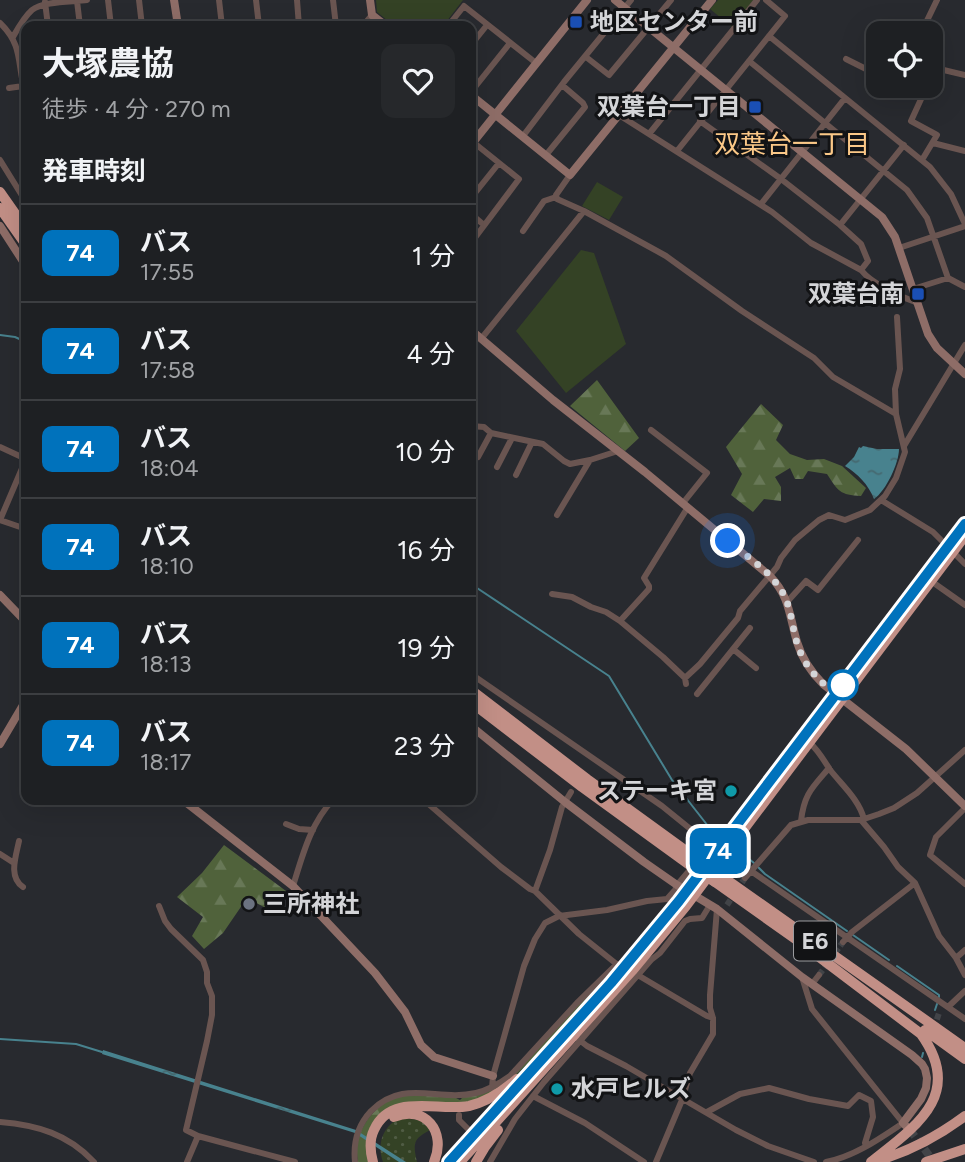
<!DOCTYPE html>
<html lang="ja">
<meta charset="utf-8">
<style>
body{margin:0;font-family:Figtree,"Noto Sans JP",sans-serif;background:#26282b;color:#f1f3f6;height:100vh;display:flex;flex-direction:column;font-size:26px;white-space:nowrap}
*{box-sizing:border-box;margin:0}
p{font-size:23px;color:#a1a3a6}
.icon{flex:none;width:38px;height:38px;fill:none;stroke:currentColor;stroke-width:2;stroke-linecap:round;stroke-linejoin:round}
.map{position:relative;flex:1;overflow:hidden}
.sheet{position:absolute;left:21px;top:21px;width:455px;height:784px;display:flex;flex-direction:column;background:#1e2023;border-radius:14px;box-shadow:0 7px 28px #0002,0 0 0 2px #3c3e41}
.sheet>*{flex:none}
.badge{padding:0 14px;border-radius:10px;font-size:24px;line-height:46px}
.buttons{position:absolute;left:866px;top:21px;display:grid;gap:14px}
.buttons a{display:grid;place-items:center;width:77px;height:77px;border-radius:14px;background:#1e2023;box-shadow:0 7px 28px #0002,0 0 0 2px #3c3e41;font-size:35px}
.you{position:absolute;width:35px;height:35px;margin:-18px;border:5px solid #fff;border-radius:50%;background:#1a73e8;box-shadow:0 0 0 10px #1a73e833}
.map>.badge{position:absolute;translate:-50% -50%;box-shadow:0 0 0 4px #fff}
h2{padding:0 21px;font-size:26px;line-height:63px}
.round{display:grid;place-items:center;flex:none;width:74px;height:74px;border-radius:14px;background:#26282b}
.summary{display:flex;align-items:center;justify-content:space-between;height:119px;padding:0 21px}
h1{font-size:33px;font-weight:700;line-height:52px}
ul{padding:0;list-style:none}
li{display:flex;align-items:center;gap:21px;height:98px;padding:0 21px;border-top:2px solid #3c3e41}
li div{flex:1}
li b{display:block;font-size:26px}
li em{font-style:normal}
li .badge{min-width:77px;font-weight:700;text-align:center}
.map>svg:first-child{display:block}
</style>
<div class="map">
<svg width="965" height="1162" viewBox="0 0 965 1162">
<defs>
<pattern id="grass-dots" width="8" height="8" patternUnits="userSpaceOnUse" patternTransform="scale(1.75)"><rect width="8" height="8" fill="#344225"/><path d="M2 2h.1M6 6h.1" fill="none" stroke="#505c44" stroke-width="1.8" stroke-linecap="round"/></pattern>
<pattern id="forest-firs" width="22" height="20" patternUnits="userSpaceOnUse" patternTransform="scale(1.75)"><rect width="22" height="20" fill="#50623b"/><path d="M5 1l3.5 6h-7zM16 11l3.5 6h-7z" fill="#687857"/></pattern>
<pattern id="water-ripples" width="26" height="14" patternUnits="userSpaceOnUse" patternTransform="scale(1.75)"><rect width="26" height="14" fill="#48828e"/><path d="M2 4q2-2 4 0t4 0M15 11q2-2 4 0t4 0" fill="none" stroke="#45686f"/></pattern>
</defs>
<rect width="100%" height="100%" fill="#282a2f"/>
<!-- grass -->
<path fill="url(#grass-dots)" d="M399,1118L421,1120L430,1130C413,1139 413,1143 417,1162H383C377,1144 382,1128 399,1118Z"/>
<!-- forest -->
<path fill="url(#forest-firs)" d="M597,380L639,438L625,451L570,406Z
M761,404L783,425L776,440L790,454L807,460L824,459L842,466L866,488L861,496C840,495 838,491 827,474L808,471L803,479H795L790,468L775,477L781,487V501L764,499L753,512L731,495L742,474L726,447Z
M224,845L286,891L277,914L247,898L223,933L204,949L192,936L203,917L177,897L202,873Z
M616,969L607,981L580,1006L533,1058L510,1081L498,1091L470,1103L377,1118L370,1162H358C357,1155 356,1147 358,1140C364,1117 385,1096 409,1095C424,1094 439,1096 454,1097L460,1100L463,1097L497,1088L577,1006Z"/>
<!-- park -->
<path fill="#344225" d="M376,0H463L443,26H394L377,12Z
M718,0H754L732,27L710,9Z
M597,182L623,197L609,220L582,206Z
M581,250L594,253L626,344L566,393L516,331Z"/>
<!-- water -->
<path fill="url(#water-ripples)" d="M863,446L877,449H899C899,463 886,491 874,499C868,484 858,474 845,466L854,457L859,447L861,448Z
M103,1050L356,1130L406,1162H399L355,1133L102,1054Z"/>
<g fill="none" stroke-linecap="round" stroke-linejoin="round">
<!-- stream -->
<path stroke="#48828e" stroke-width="2" d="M0,335L15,337L26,342
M471,584L609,676L672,780L708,826L719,836
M739,851L754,863
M758,867L765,874L847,931
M853,935L889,960
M897,966L939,995V997
M935,1010L937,1004
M0,1039L76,1044L102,1052
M922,1057L923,1053"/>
<!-- street-tunnel -->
<path stroke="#424448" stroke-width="6" stroke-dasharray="6 3" stroke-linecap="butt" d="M727,905L745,878
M819,975L843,942
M934,1028L939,1013"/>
<!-- secondary-tunnel -->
<path stroke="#424448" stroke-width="8" stroke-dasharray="8 4" stroke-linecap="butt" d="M910,1130L934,1162"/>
<!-- street -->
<path stroke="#6a5551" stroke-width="6" d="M108,0L111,26
M139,0L142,26
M219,0L222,26
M256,0L259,26
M297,0L299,26
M333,0L336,26
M77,1L80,26
M45,2L48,26
M0,23C25,47 16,66 26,94
M363,26L372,15
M448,26L464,6L536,63
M921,33L937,0
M769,36L930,167L951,194L965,224
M13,37C18,28 24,17 32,10C43,1 72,2 87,0
M471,45L487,25
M586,57L609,75L671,0
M846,59L878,75
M749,61L907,190L927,218L948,278
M931,67L965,75
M903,86L923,94
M9,88L23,86
M471,92L510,43
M619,115L772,212L811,243L861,270C872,284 901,297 918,303
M700,121L781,179L840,225L861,244L868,261L861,270
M649,134L757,0
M523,136L564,82L631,0
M933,143L965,151
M677,151L785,16L766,0
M546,155L585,107L583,103L562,85
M0,160L26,202
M922,160L937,135L911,121L927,86
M570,175L556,195L557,199L584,211L666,256L742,311L814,358L833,377L896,414
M471,198L499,163
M761,204L845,98
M471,214L484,225
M840,225L904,145
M523,231L544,201L556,197
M471,243L519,179L473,142
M899,248L965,226
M913,289L948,278L965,287
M481,339L584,211
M471,426L484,427L491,433L543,444L564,461L570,464L590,460
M651,430L707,473L683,503
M904,446L965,345
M0,447L26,459
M478,457L491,433
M497,467L512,438
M516,475L532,442
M881,500L933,532L965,564
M557,515L590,460L618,451
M0,520L26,459
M0,520L26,529
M931,581L965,605
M552,594L572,597L591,607L606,612L620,621L663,657L685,678L686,684
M787,602L806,581L818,590L858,540
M620,621L649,589V586L644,578L688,507
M733,649L756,668
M471,674L662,806L704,840L708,846L702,855
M685,678L700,664L738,618L740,611L777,567L781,558L795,540L819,520L829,515L845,520L870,510L885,496L896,478L905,452L896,414L895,389L900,369L897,317
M697,694L750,628
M810,743C819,751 824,761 831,771C843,786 859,800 864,819
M571,792L562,807L550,850L535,891L579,934L619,966
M424,800L501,867L530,889L535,891
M965,808L936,837L930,855L965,884
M861,820L884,847L898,867L915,883L939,936L956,958
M801,821C804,794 812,788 829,768
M286,824L299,829L313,830
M19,841C16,856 8,877 23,887
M0,854L14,863
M751,871L965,1019
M745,878L791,825L808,820H861L879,814L894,808L917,793L965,750
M293,886C302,857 311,822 333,800
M159,906L165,921L171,929L203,960L207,972V983L212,996V1015L207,1041L186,1130L198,1136L295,1162
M843,942L852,932L915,883
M965,950L956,958L965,975
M636,974L707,1016L713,1018
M802,977L812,1009L903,1123C879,1139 855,1156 826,1162
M812,984L819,975
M948,1007L965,991
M578,1039L587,1046L626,1066L736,1130L768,1146L814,1162
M492,1088L493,1076L524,966L535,939L545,923L559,916L607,910L647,901L667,899L675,890L677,885L689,871
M533,1096L585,1123L644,1162
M707,1112L740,1094L769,1088L809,1099L848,1106L859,1095L871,1101L873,1117L865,1143L866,1146
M459,1115V1120L470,1131
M0,1122C37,1125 68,1134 94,1162
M187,1162L198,1136
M355,1162C353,1143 357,1126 371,1111C404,1078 437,1102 476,1093C489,1090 499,1084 510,1076L577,1003L617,964
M490,1162L515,1119L544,1082L651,960L660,953L685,921L690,919L702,918L710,905
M656,1162L682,1100L690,1073L713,1034V1018L710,1008V995L717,909"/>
<!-- secondary -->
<path stroke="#8e6d67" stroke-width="8" d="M174,0L178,26
M370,0L372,15L386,26
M615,0L882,217L895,237L928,334L937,348L965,374
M471,95L570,175L712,0
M471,145L587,0
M0,226L26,266
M471,330L553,400L645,472L770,576C790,597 789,615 797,642C802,659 810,671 823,684L906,749L965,806
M0,595L26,622
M471,726L565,802L644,862L677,885L717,909L802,977L912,1055L922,1064L925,1069L927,1078L926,1088L921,1099L903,1123L910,1130
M0,744L26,700
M183,800L293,886L375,973L405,1012L421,1045L434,1057L493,1076"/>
<!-- highway -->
<path stroke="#c28f86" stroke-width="10" d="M0,192L26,229
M0,208L26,245
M471,690L587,779L700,861
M471,702L582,787L695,869
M720,875L965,1048
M715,882L811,950
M806,947L921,1034C965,1095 915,1127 871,1162
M925,1030L965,1059
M394,1117C425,1104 447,1132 434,1162
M876,1161C908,1152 938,1136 965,1116
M373,1162C370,1151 369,1140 374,1130C391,1092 438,1112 469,1106C487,1102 503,1091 517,1079
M449,1162L611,983L679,901L965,524
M460,1162L632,971L686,906L965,536
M476,1162L485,1147L498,1130
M926,1162L965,1149"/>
<!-- highway-bridge -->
<path stroke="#c28f86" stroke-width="10" d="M700,861L720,875
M695,869L715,882"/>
</g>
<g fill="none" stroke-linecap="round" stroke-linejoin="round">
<defs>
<path id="line" d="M449,1162L611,983L679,901L965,524"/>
</defs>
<!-- line casing -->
<use href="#line" stroke="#fff" stroke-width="16"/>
<!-- line -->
<use href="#line" stroke="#0072bc" stroke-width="10"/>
<!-- walk -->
<path stroke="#d4d5d8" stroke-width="7" stroke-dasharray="0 12.6" d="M728,541C746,556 769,570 781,590C789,602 791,617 794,631C800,661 813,676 836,694L843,685"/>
</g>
<!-- markers -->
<g fill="#1a4fb4" stroke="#121315" stroke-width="2.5">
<rect x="569" y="15" width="14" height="14" rx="3.5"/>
<rect x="748" y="100" width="14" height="14" rx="3.5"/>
<rect x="911" y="287" width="14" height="14" rx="3.5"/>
</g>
<circle fill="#fff" stroke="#0072bc" stroke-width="3.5" cx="843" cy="685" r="14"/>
<g fill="#0f9aa8" stroke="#121315" stroke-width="2.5">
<circle cx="731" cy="791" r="7"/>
<circle cx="557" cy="1089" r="7"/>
</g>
<circle fill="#6b7280" stroke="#121315" stroke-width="2.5" cx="249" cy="904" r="7"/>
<g text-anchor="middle" stroke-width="6" stroke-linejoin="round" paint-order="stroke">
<!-- shield labels -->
<rect fill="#121315" stroke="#9a9b9e" stroke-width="2" x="794" y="921.5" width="42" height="39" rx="5"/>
<g font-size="23" font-weight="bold" fill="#d4d5d8">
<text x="815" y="949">E6</text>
</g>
<!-- poi labels -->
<g font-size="24" font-weight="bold" fill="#d4d5d8" stroke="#121315" text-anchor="start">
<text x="590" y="30">地区センター前</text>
<text x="741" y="115" text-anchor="end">双葉台一丁目</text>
<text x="904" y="302" text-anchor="end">双葉台南</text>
<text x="717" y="799" text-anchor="end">ステーキ宮</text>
<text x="263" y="912">三所神社</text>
<text x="571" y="1097">水戸ヒルズ</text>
</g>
<!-- neighbourhood labels -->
<g font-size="26" fill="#fbc887" stroke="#121315">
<text x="792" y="153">双葉台一丁目</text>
</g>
</g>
</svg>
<div class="buttons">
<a><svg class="icon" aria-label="locate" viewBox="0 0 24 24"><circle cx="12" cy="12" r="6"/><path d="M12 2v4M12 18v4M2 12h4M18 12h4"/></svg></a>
</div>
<div class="you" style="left:728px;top:541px"></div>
<b class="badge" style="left:718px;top:851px;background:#0072bc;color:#fff">74</b>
<section class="sheet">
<div class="summary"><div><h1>大塚農協</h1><p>徒歩 · 4 分 · 270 m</p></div><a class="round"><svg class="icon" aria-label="heart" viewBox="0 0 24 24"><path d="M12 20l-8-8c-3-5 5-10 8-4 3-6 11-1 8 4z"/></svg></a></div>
<h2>発車時刻</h2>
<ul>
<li><span class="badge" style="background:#0072bc;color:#fff">74</span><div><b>バス</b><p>17:55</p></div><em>1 分</em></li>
<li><span class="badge" style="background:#0072bc;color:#fff">74</span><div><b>バス</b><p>17:58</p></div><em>4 分</em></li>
<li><span class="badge" style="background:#0072bc;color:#fff">74</span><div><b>バス</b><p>18:04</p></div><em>10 分</em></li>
<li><span class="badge" style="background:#0072bc;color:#fff">74</span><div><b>バス</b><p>18:10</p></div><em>16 分</em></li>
<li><span class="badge" style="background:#0072bc;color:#fff">74</span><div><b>バス</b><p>18:13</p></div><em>19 分</em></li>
<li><span class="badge" style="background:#0072bc;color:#fff">74</span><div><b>バス</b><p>18:17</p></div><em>23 分</em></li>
</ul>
</section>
</div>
